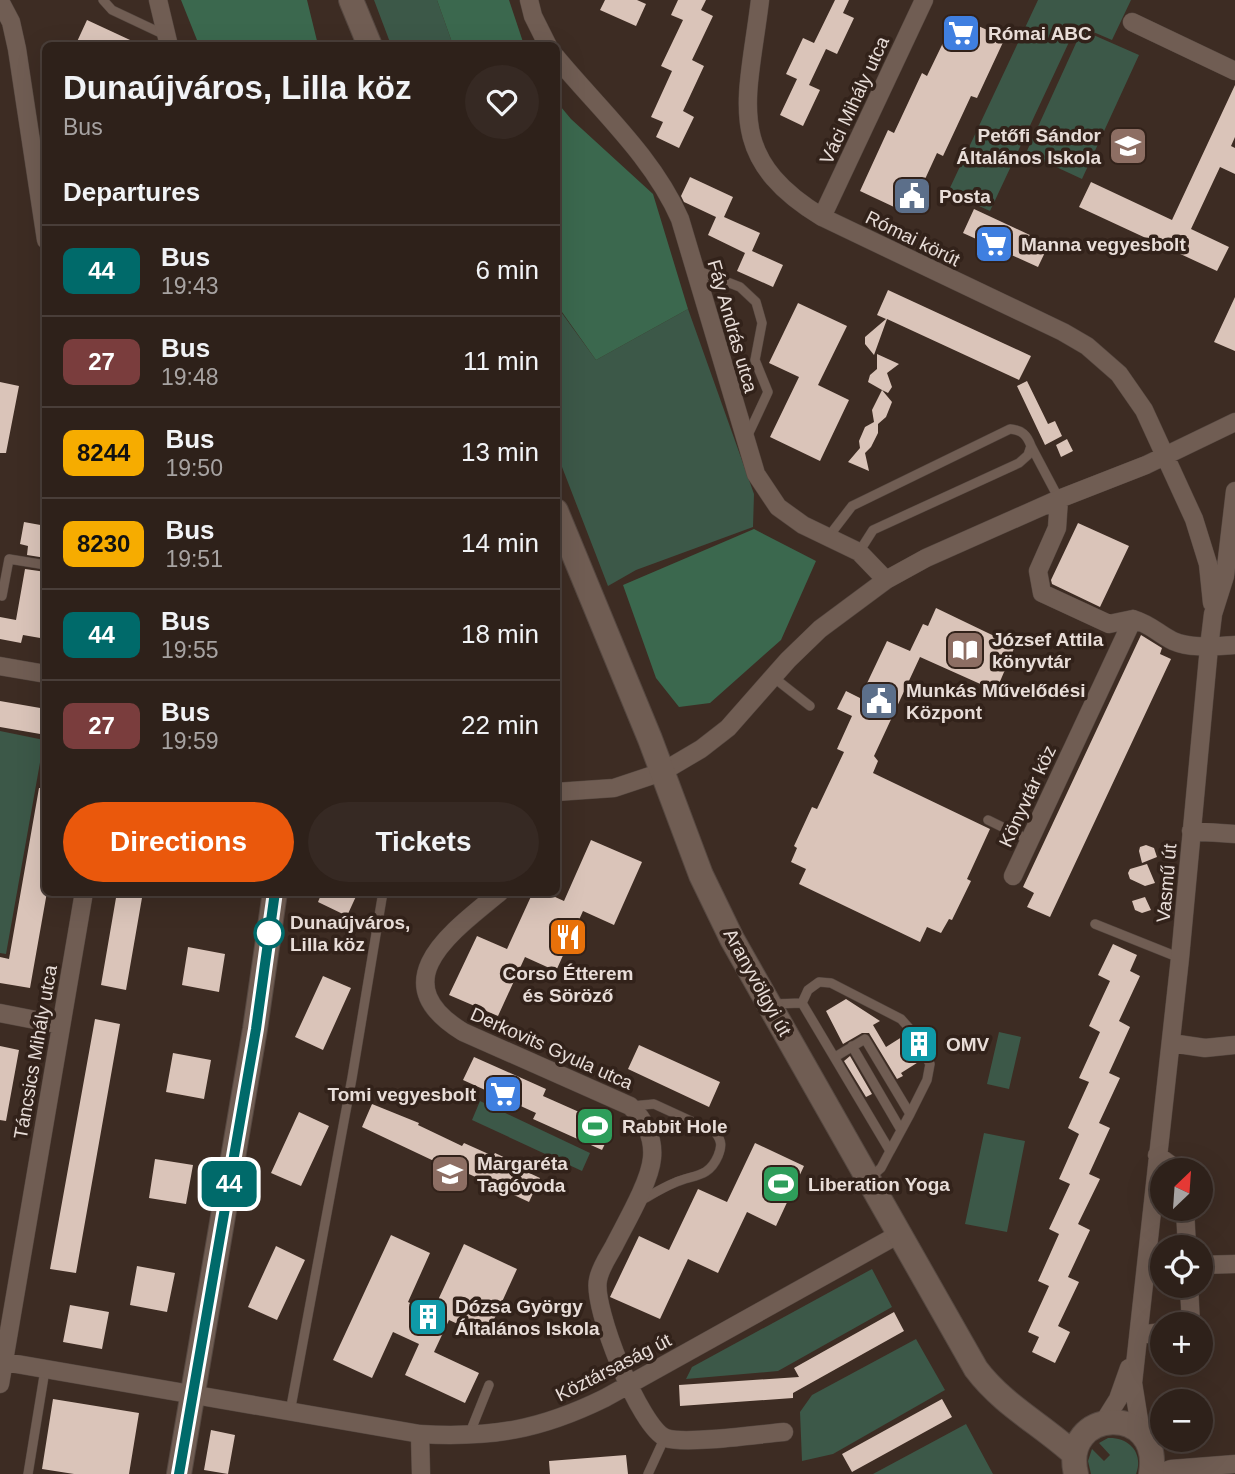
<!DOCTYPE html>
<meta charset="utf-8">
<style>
body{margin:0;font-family:Arial,sans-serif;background:#362923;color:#f1f3f6;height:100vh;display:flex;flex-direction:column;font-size:26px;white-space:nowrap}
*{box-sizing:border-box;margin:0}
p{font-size:23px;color:#a7a3a2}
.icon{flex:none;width:38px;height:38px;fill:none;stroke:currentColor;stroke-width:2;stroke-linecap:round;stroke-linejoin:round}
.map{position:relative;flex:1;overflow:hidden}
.panel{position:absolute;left:42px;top:42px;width:518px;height:854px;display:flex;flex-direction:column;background:#2e211a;border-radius:10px;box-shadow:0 7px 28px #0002,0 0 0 2px #493e39}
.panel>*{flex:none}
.badge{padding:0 14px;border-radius:10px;font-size:24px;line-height:46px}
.needle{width:46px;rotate:25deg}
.buttons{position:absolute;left:1150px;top:1158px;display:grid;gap:14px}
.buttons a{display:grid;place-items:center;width:63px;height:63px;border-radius:50%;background:#2e211a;box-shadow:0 7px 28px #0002,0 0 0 2px #493e39;font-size:35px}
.map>.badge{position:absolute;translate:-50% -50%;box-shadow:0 0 0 4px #fff}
h2{padding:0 21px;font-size:26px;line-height:63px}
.round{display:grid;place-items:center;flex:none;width:74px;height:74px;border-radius:37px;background:#362923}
.summary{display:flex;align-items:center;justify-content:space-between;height:119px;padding:0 21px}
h1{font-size:33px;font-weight:700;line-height:52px}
.primary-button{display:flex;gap:14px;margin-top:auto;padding:14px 21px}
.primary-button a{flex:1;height:80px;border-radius:42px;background:#ea580c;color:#fff;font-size:28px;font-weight:700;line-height:80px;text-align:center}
.primary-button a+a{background:#362923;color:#f1f3f6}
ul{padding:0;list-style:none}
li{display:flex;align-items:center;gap:21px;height:91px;padding:0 21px;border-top:2px solid #493e39}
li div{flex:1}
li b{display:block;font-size:26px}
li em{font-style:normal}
li .badge{min-width:77px;font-weight:700;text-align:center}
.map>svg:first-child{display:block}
</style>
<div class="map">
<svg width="1235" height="1474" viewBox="0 0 1235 1474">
<rect width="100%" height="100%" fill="#3d2c23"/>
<!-- green -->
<path fill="#3c5848" d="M374,0H437L453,45H391Z
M1038,0H1131L1112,40L1077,25L990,211L948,192Z
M1082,30L1139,55L1082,179L1026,153Z
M556,305L596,360L688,309L754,494L753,527L636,570L608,586L557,454Z
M0,731L44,740L6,954L0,953Z
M999,1032L1021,1037L1009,1089L987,1084Z
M480,1101L590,1153L582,1171L472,1120Z
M984,1133L1025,1141L1007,1232L965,1224Z
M872,1269L892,1307L778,1371L686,1379L692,1367Z
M916,1339L945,1390L833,1454L802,1461L800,1412L812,1395Z
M966,1424L993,1474H873Z
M1108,1438C1129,1437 1144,1453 1136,1474H1091L1088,1461L1092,1449L1104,1461L1110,1455L1099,1443Z"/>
<!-- forest -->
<path fill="#3b684e" d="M181,0H307L318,45H199Z
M437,0H509L524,45H453Z
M556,101L571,119L653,194L688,309L596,360L557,305Z
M754,529L816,561L781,640L710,703L679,707L656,678L623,585Z"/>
<!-- building -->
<path fill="#dac4b9" d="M605,0H637L646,4L636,26L600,10Z
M678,0H706L701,10L713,16L692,60L704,66L683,111L694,117L679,148L656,137L663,122L651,117L672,71L661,66L683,20L671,15Z
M835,0H849L843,13L854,18L837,54L826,49L809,85L820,90L803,126L780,115L797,79L786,74L803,38L814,43Z
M956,16L1005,38L977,98L971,96L943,156L937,153L909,214L860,191L888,130L894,133L922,73L927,76Z
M87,20L143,46H75Z
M1235,85V137L1231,146L1235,148V174L1220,167L1191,229L1229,247L1217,271L1079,207L1091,182L1172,220Z
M690,177L733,197L724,217L760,233L752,251L783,265L773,287L737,271L745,253L708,235L716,217L684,202L681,196Z
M974,209L1049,244L1038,267L963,233Z
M888,290L1031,356L1019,380L887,319L874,355L865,344V337L886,319L877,315Z
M1235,297V351L1214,342Z
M798,303L847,326L818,385L849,400L820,461L770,437L799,377L769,363Z
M877,354L899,364L887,373L892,387L888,393L882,390L892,402L886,417L878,424V433L871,447L865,453L869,471L848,462L860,448L859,441L865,427L874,422L872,410L882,390L868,382L870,375L877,369Z
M1027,381L1048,424L1055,421L1062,436L1045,445L1017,386Z
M0,382L19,386L6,453H0Z
M1067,439L1073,451L1061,457L1056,445Z
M24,522L46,526V558L27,555L28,546L20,544Z
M1078,523L1129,546L1100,607L1052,584L1051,580Z
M25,569L46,572V639L23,635L21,643L0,639V617L16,620Z
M936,608L1015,646L996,691L920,657L874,756L878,761L873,773L990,829L967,879L971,881L952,920L949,919L941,933L927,927L920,942L799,884L806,869L791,862L797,848L794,846L812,807L817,809L844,752L837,749L852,716L837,709L846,691L860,698L887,641L910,651L923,624L928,626Z
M1141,635L1162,648L1160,654L1171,659L1050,917L1027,907L1034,893L1023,887Z
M0,701L46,709V735L0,727Z
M39,788H46L47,892L30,988L0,983V957L9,959Z
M591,840L642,862L614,925L583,911L556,971L525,957L498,1016L449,995L477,936L507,949L533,892H544L564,901Z
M1146,845L1154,848L1157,857L1142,863L1139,851L1140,847Z
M1147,864L1155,883L1145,886L1130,879L1128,873L1130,869Z
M117,892H143L126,990L101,985Z
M322,892H358L347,916L318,902Z
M1145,897L1151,910L1142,913L1135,910L1132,901Z
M1113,944L1137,955L1130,971L1140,976L1119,1021L1130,1027L1109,1073L1120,1078L1099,1123L1110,1128L1089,1174L1100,1179L1078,1224L1090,1230L1068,1277L1079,1282L1058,1326L1070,1332L1055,1363L1032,1352L1039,1337L1028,1332L1049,1286L1038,1281L1059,1234L1049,1229L1070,1184L1059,1179L1079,1134L1068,1128L1089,1082L1079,1078L1100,1032L1089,1026L1110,981L1098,975Z
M188,947L225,954L219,992L182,985Z
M323,976L351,988L323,1050L295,1037Z
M846,999L880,1021L873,1025L886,1047L905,1035L920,1061L901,1073L903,1076L897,1079L869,1033H862L843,1044L826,1011Z
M95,1019L120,1024L76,1273L50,1269Z
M639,1045L720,1082L709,1107L628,1069Z
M0,1046L19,1050L6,1121L0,1120Z
M173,1053L211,1060L204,1099L166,1092Z
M850,1056L872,1094L866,1097L844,1061Z
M474,1057L546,1089L543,1096L613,1127L602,1150L533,1119L536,1113L463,1080Z
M372,1104L419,1123L418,1125L462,1146L464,1143L493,1156L495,1153L512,1161L510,1164L540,1178L529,1202L454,1167L453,1170L362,1127Z
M299,1112L329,1126L301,1186L271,1173Z
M755,1143L804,1166L776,1226L747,1212L718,1273L688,1259L660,1319L610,1297L639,1236L669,1250L698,1189L727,1202Z
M155,1159L193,1165L186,1204L149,1198Z
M391,1235L430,1253L408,1302L432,1313L464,1244L517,1269L486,1337L449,1320L434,1352L479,1373L465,1403L405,1375L419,1344L393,1332L372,1378L333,1360Z
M276,1246L305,1260L277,1320L248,1307Z
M137,1266L175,1273L167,1312L130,1305Z
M70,1305L109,1312L102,1349L63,1342Z
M894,1312L904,1331L793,1393V1398L680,1406L679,1385L799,1377L794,1368Z
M53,1399L139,1413L129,1474H74L42,1469Z
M942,1399L952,1417L852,1472L842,1454Z
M211,1430L235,1435L228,1474L204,1470Z
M626,1455L628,1474H550L549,1461Z"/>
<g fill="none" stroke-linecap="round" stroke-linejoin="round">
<defs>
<path id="lane" d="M103,0L112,10L165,35
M696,270L740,287L756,302L762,323L755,360L768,392L747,437
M1031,446L1059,499
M829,536L852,506L1010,429C1022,430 1027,435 1031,446L1028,455L1019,463L873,530L859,552
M2,596L9,559L46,565
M773,677L810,706
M988,820L1029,840
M1095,924L1180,958
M802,1003L808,990L819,982L831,983L901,1019L909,1028L930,1064L927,1080L910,1114
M773,1004L802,1003L890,1151L881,1168L870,1178
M852,1046L901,1130
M835,1057L865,1039L910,1114L890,1151
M632,1106L654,1104L715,1132C722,1141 722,1146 718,1156C708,1179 693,1174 674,1183C662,1188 651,1195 640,1201
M290,1412L352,1078L383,892
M469,1435L489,1385
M28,1474L45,1370
M648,1474L665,1437"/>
<path id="street" d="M158,0L169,46
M529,0L533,16L548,46
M760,0C748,100 722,156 822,217L1063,332L1087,346L1119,374L1144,410L1194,519L1208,564L1212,603
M0,1L11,22L17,49L46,240
M1132,22L1235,71
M556,57C599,109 653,157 680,219L756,474L778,507L803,525L859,552L886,580
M822,217L924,0
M1059,499L1057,528L1038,571L1042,593L1109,624L1133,619
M0,666L46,674
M556,792L614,788L662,772L701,749L728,728L788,660L820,629L886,580L926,558L1059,499L1146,465L1235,422
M1191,831L1235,834
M1013,876L1133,619C1152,625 1157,633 1173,641C1191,649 1216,646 1235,645
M500,892C453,931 380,981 463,1032L630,1106C644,1119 654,1137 652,1158C650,1182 625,1224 614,1246C608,1257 600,1268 598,1280C592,1307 640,1428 666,1438C686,1445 759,1434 784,1432
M0,1013L61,1025
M1171,1043L1205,1048L1235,1045
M1157,1155L1179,1171
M1185,1209L1187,1248
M1200,1265L1235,1264
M1189,1286L1191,1325
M1139,1335L1162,1332
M0,1361L420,1434C492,1438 540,1430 605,1398L901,1233
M0,1384L84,892
M1103,1423L1118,1399L1129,1368
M1141,1433L1133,1383L1180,958L1209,647L1213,614L1225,576L1235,491
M420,1434L421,1474
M1156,1474L1171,1469L1235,1464"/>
<path id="secondary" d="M351,0L370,46
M556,511L650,739L701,875L732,939L976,1369C1003,1405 1041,1424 1074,1454
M179,1474L255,1029L275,892
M1076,1474C1060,1408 1163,1402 1151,1474"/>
</defs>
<!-- lane casing -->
<use href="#lane" stroke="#564841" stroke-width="10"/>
<!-- street casing -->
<use href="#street" stroke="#564841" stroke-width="19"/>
<!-- secondary casing -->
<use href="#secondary" stroke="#564841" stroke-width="26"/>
<!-- lane -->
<use href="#lane" stroke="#705d53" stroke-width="9"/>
<!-- street -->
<use href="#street" stroke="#705d53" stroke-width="18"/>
<!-- secondary -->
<use href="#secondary" stroke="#705d53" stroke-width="24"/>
</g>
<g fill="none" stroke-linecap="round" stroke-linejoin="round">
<defs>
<path id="line" d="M179,1474L256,1029L275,892"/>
</defs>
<!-- line casing -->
<use href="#line" stroke="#fff" stroke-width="16"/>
<!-- line -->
<use href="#line" stroke="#006a6a" stroke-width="10"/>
</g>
<!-- icons -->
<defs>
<symbol id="supermarket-square" viewBox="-11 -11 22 22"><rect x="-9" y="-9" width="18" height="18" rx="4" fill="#3f7fe0" stroke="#32221a"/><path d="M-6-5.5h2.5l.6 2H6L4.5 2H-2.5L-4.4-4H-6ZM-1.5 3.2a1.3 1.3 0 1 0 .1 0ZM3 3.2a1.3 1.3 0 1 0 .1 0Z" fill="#fff"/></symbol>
<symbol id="school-square" viewBox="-11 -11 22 22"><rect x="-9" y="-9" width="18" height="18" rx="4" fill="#8d6e63" stroke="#32221a"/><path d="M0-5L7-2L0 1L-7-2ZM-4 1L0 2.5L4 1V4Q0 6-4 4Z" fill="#fff"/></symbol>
<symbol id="civic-square" viewBox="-11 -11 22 22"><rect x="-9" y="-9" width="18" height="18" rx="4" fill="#5c6f8a" stroke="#32221a"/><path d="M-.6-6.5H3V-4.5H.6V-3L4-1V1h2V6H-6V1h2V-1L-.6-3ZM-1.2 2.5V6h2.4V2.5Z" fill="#fff"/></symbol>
<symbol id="library-square" viewBox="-11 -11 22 22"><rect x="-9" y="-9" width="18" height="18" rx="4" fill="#8d6e63" stroke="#32221a"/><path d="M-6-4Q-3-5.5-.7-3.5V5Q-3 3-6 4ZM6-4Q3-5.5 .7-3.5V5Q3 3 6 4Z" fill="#fff"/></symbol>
<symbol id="restaurant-square" viewBox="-11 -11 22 22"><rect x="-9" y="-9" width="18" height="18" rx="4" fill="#e8710a" stroke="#32221a"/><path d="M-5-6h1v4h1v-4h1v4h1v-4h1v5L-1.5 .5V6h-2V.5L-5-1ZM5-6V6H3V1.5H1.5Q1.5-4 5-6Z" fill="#fff"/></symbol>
<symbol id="building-square" viewBox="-11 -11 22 22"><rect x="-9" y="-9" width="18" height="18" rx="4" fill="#0f9aa8" stroke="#32221a"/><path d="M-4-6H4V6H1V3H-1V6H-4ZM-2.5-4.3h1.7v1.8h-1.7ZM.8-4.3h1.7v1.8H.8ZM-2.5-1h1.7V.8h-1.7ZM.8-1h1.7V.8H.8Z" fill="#fff"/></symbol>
<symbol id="stadium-square" viewBox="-11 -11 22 22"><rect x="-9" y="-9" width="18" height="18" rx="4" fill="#2e9e5b" stroke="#32221a"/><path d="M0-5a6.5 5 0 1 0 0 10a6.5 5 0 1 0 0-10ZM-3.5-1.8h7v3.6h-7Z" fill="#fff"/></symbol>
</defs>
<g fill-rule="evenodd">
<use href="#supermarket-square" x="939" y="11" width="44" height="44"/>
<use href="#school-square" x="1106" y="124" width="44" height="44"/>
<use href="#civic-square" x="890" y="174" width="44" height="44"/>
<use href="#supermarket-square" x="972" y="222" width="44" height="44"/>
<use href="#library-square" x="943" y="628" width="44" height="44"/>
<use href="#civic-square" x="857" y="679" width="44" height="44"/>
<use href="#restaurant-square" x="546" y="915" width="44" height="44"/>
<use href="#building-square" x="897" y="1022" width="44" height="44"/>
<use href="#supermarket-square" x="481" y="1072" width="44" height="44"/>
<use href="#stadium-square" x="573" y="1104" width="44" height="44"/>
<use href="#school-square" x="428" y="1152" width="44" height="44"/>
<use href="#stadium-square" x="759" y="1162" width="44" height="44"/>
<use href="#building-square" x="406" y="1295" width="44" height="44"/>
</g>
<!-- markers -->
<circle fill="#fff" stroke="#006a6a" stroke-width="3.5" cx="269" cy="933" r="14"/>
<g text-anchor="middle" stroke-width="7" stroke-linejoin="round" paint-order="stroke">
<!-- poi labels -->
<g font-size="19" font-weight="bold" fill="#e8ddd8" stroke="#32221a" text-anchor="start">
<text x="988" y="40">Római ABC</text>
<text x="1101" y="142" text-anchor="end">Petőfi Sándor<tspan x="1101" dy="22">Általános Iskola</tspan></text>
<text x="939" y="203">Posta</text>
<text x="1021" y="251">Manna vegyesbolt</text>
<text x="992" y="646">József Attila<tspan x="992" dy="22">könyvtár</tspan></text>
<text x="906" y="697">Munkás Művelődési<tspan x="906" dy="22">Központ</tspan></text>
<text x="568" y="980" text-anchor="middle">Corso Étterem<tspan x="568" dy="22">és Söröző</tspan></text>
<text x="946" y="1051">OMV</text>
<text x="476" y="1101" text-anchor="end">Tomi vegyesbolt</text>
<text x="622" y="1133">Rabbit Hole</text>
<text x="477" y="1170">Margaréta<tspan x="477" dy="22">Tagóvoda</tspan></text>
<text x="808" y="1191">Liberation Yoga</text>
<text x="455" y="1313">Dózsa György<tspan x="455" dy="22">Általános Iskola</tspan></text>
</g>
<!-- street labels -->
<g font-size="19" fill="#e8ddd8" stroke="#32221a">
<text transform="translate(854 100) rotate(-65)" y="7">Váci Mihály utca</text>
<text transform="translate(913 238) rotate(26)" y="7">Római körút</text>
<text transform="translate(733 326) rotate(74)" y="7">Fáy András utca</text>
<text transform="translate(1027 796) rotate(-65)" y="7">Könyvtár köz</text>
<text transform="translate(1166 883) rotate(-85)" y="7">Vasmű út</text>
<text transform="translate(758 982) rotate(61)" y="7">Aranyvölgyi út</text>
<text transform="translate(552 1048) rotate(24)" y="7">Derkovits Gyula utca</text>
<text transform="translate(35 1052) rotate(-80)" y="7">Táncsics Mihály utca</text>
<text transform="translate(613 1367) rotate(-27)" y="7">Köztársaság út</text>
</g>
<!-- stop labels -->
<g font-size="19" font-weight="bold" fill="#e8ddd8" stroke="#32221a" text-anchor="start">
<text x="290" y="929">Dunaújváros,<tspan x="290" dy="22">Lilla köz</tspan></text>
</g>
</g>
</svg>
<div class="buttons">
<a><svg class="needle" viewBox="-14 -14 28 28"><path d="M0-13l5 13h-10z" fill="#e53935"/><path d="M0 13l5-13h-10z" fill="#a7a3a2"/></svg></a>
<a><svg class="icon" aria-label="locate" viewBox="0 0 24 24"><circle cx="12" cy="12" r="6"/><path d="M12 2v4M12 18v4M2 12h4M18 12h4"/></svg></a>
<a>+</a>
<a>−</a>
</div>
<b class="badge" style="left:229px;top:1184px;background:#006a6a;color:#fff">44</b>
<section class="panel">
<div class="summary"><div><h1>Dunaújváros, Lilla köz</h1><p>Bus</p></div><a class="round"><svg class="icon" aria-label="heart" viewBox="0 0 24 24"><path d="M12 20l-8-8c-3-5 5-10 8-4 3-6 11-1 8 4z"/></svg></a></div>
<h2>Departures</h2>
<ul>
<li><span class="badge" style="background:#006a6a;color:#fff">44</span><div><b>Bus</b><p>19:43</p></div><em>6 min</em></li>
<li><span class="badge" style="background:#7a3d3d;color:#fff">27</span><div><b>Bus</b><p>19:48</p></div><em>11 min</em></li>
<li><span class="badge" style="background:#f6ac00;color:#111">8244</span><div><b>Bus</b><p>19:50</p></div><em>13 min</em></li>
<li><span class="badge" style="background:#f6ac00;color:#111">8230</span><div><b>Bus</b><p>19:51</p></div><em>14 min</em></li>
<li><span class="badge" style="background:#006a6a;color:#fff">44</span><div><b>Bus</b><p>19:55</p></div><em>18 min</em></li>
<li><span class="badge" style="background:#7a3d3d;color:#fff">27</span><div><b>Bus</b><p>19:59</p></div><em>22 min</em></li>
</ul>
<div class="primary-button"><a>Directions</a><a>Tickets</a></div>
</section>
</div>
